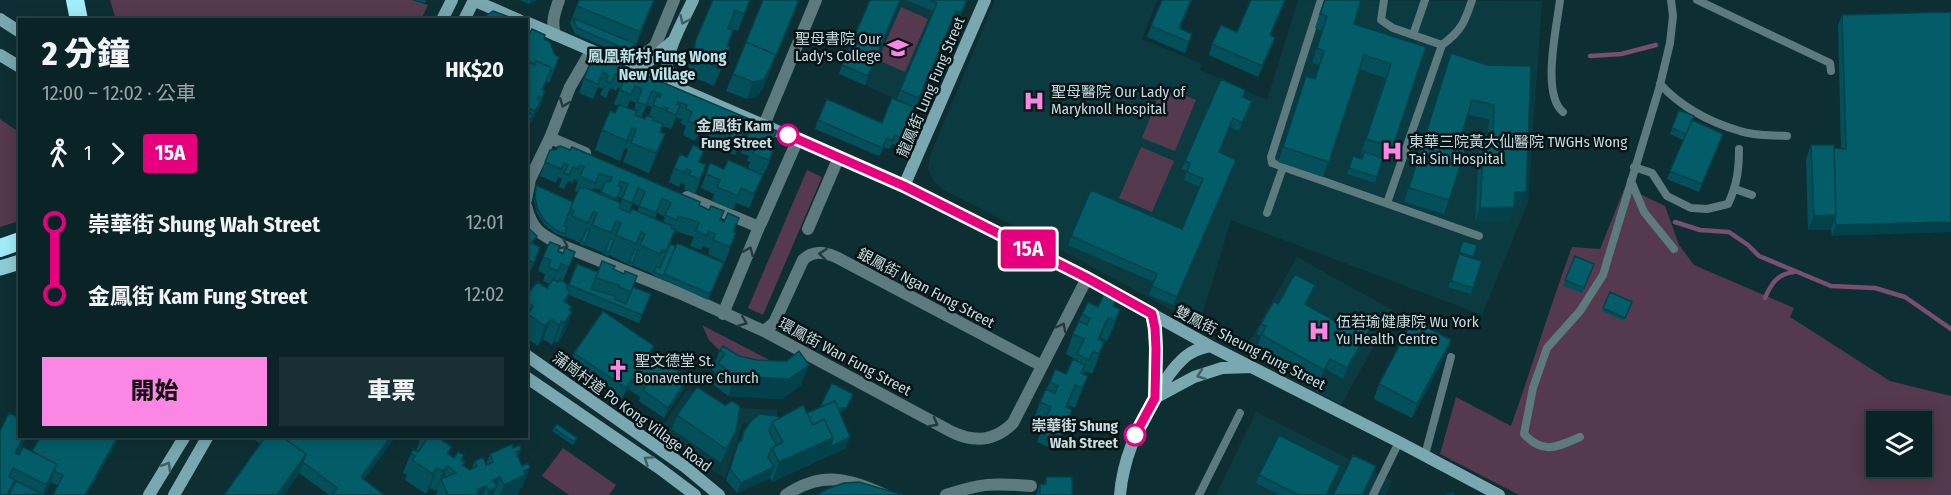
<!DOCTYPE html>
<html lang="zh-TW">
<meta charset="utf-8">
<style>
body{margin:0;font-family:"Fira Sans Condensed","Noto Sans TC",sans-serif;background:#182f33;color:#f1f3f6;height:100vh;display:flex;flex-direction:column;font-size:22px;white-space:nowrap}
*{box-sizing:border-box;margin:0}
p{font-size:20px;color:#99a4a7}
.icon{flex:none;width:33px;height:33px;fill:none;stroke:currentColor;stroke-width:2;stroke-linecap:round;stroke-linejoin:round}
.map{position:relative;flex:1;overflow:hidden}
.panel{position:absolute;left:18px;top:18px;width:510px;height:420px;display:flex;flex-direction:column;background:#0a2327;border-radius:0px;box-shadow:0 3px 15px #0003,0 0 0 2px #2a4044}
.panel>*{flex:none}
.badge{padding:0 12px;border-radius:4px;font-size:21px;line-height:39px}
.controls{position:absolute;left:1866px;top:411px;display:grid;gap:12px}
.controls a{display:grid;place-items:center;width:66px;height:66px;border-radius:0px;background:#0a2327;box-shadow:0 3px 15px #0003,0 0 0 2px #2a4044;font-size:30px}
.map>.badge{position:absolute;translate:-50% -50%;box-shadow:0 0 0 3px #fff}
.legs{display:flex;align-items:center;gap:9px;height:66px;padding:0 24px;font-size:20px}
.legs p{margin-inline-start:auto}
.summary{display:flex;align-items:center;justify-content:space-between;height:102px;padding:0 24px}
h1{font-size:33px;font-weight:800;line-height:45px}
.cta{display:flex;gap:12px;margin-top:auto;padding:12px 24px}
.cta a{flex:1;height:69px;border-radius:0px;background:#fc86e4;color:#111;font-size:24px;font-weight:800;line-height:69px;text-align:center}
.cta a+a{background:#182f33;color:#f1f3f6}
ul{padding:0 24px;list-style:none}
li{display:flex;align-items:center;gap:21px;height:72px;font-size:22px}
li i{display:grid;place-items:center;width:9px;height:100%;margin:0 8px;background:currentColor}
li i::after{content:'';width:15px;height:15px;margin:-8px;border:4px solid;border-radius:50%;background:#0a2327}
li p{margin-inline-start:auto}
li:first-child i{background:linear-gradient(#0000 50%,currentColor 0)}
li:last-child i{background:linear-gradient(currentColor 50%,#0000 0)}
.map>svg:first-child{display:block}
</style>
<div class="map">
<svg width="1951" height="495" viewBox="0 0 1951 495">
<rect width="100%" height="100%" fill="#0d2f34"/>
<!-- built -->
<path fill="#0c3a41" d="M870,0H967L920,109L839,74Z
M995,0H1157L1142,39L1202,64L1200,70L1267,100L1298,0L1542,1L1528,202L1482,315L1231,220L1199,325L1056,247L942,189L933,180L928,169L930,156Z
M1297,257L1394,311L1341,405L1244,351Z
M688,389L716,407L777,410V422L743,423L725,479L659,431Z
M1256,412L1392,481L1386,495H1216Z"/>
<!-- green -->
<path fill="#55394e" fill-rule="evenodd" d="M110,0H412L428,5L421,20H116Z
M901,7L928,19L905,72L878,60Z
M1163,86L1196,100L1175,151L1142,138Z
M0,119L20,133L19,217L16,222L0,227Z
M1141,147L1174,161L1152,212L1119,198Z
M807,170L822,177L763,315L748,308Z
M1625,187L1665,206L1679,245L1694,265L1794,308L1790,317L1890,381L1951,396V495H1519L1440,454L1456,397L1511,426C1532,367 1550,306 1572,247L1600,249ZM1876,422H1922V466H1876Z
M702,325L775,363L725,356L709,340Z
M563,448L616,485L609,495H569L542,476Z"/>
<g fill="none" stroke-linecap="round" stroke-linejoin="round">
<!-- stream -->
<path stroke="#794e6f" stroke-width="4.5" d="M1590,56L1621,54L1656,45
M1675,222L1700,230L1729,232L1748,245L1759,256L1831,286L1875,288L1905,297L1951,329
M1765,298C1771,284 1777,274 1794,272"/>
<!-- lane -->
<path stroke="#5d7a7f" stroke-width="8" d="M1321,0L1271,157L1272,163L1479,236
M1384,0L1381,20L1393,28L1442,45C1461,31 1465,22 1472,0
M1560,0C1557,26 1541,94 1563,112
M1697,0L1830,63L1831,71
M1413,35L1425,0
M1660,84C1682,108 1709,122 1740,131C1754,136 1772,135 1787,136
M1634,167L1652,173L1667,196L1691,208L1707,209L1728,204C1737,185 1739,170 1739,149
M1631,181L1644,212L1674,249
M1735,189L1752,195
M1387,203L1442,45
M1267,213L1283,167
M1580,437C1557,447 1543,455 1524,434L1533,388L1547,348L1580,311L1603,275L1659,89L1670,43L1673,16L1671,0
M1425,455L1451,357
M1199,495L1240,413
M1373,495L1399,442"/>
<!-- street -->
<path stroke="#5d7a7f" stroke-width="12" d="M555,35C551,21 555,12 559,0
M626,62L643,55L655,46L674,0
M764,125L816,0
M550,138L585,153
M687,197L759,227L723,314
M526,200L530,179L550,138L570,87L591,51
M526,206C532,230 540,234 561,245L684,295L764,331L952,432C975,443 995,441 1013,423L1087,278
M761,223L794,148
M808,229L835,166
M764,331L774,323L803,260C813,250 823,252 836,257L1042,366
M786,495C821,471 849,478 885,495
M946,495C981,483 994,483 1031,486"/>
<!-- secondary -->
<path stroke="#79a8b0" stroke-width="12" d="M473,0L519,20
M0,19L20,32
M442,20L452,0
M464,20L474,0
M526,22L904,186L1087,278L1210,346L1399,442L1499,495
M0,55L20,67
M625,63L648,62L674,40
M678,88C675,82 668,74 667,67C666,51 686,15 693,0
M904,186L985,0
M1152,314L1156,349L1155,397
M526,355L684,466L719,495
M526,377L659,468L695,495
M1155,398L1194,377L1222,368L1251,367
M149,495L185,436
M174,495L208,436
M1120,495C1123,459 1137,429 1154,399C1163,384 1171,369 1185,357C1192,351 1200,348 1210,346"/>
<!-- primary -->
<path stroke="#8fcbd6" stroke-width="15" d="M0,268L20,262"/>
<!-- highway -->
<path stroke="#a2ebf9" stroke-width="18" d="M75,0L79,20
M0,248L20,241"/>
</g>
<!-- wall -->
<path fill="#03505a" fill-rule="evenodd" d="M414,0H426L425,3Z
M520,0H537L529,4Z
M579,0H655L634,50L626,56L575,34L570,23Z
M713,0H750L738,31L729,28L733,30L728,46L723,64L714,86L693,77L688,69L689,59Z
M763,0H799L762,90L756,97L747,99L726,91Z
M900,0L865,85L839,74L842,65Z
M906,0H967L958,22L953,20L916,107L897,99L933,11Z
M1192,0L1180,28L1192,34L1185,53L1147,37L1151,26Z
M1251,0H1286L1270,36L1275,38L1258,77L1209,55L1212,44L1237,32Z
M1324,0H1361L1354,24L1426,47L1388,162L1382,160L1375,183L1347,174L1353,156L1362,158L1363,154L1361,153L1385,78L1359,69L1323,177L1278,162L1306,76L1315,78L1319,65L1312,63L1322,31L1315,28Z
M1951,12L1832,236L1831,229L1808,230L1806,160L1811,145L1841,149L1838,25L1842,15Z
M526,34L544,39L555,55L559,57L549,83L547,81L543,90L545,91L540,106L526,131Z
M1451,53L1487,65L1521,207L1514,206L1509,222H1475L1479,152L1484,138H1488L1489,119L1468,115L1463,131L1449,200L1444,214L1404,202Z
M596,61L760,127L777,131L771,147L769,163L763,175L748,168L750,162L747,161L749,156L741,153L743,149L738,147L735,155L724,151L728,141L723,139L722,142L717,141L714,149L700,144L704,135L699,133L695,141L683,135L686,126L680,123L682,120L676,117L671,129L663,126L660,132L658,153L649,173L623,162L628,149L625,148L620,161L595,150L602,130L615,113L618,106L614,104L620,88L618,87L616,91L610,88L606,98L600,95L603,89L598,87L593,99L579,93L584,78L594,65ZM630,100L636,103L634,110L627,108ZM647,105L652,107L649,116L645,119L641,117Z
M1243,97L1252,101L1249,109L1239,131L1230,127L1219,152L1236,160L1173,305L1149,295L1154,282L1068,245L1071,236L1182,229L1200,187L1184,180L1187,171L1182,169L1185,161Z
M914,107L898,146L892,144L889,149L884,147L879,156L815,129L818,120L882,123Z
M1679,110L1692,121L1723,134L1699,192L1667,179L1683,140L1670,134Z
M550,150L699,205L736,233L725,262L708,254L710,249L703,246L701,250L690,246L694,237L675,231L670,244L724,263L708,300L653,275V274L632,265V266L628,265V264L609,255L608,256L603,254L604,253L585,245L584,246L580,244L581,243L564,236V237L555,233L544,224L537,213L534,201L536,185L573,202L578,192L575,191L578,181L574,179L573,183L568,181L564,189L559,187L562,179L558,177L556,183L540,176ZM593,188L601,190L600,194L592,191ZM618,197L622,198L620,203L617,201ZM633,203L639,206L638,211L630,213L629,212ZM657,213L665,217L663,222L655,218Z
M700,163L706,165L695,194L684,189L685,185L681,183L679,187L669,182L674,168Z
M724,169L763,175L749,208L736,203L733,210L712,201L714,194L701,188L706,174Z
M526,228L534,245L540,247L528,277L526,276Z
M1463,241L1477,245L1473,259L1482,261L1471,294L1448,287L1459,256L1458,255Z
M558,251L563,254L575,252L563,281L568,285L567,289L577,264L598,272L614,270L633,287L651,294L639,323L569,295L566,303L570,311L565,332L557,343L555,341L552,345L543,339L538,346L526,338V296L547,288L550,284L543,281L545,274L538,271L543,257Z
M1575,256L1594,264L1582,293L1563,286Z
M1610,292L1632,302L1624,321L1602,311Z
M1311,296L1306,305L1345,327L1370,328L1366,339L1343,379L1326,369L1320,381L1258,345L1261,336L1257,334L1261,324L1278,304Z
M1114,306L1120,309L1113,329L1107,341L1101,338L1100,340L1104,342L1097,362L1092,374L1085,371L1084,375L1088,376L1075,408L1068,405L1067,407L1072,410L1060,441L1053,438L1049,447L1037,442L1043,426L1033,422L1040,402L1050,382L1066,374L1075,360V359L1066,354L1073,334L1082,314L1098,307Z
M1451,340L1446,354L1412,418L1374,399L1379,384Z
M720,350L739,356L801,385L782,399L728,396L711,383L715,372L712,370Z
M574,353L650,357L648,360L659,367L688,378L684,389L664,418L639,401L640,397L628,389L622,399L571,364Z
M852,397L844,411H839L846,448L772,482L770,478L737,493L726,480L738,443L740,442L744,431L780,418L807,413Z
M677,415L731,446L721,463L672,429Z
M554,428L577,438L573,445L552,431Z
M20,436H26L18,455H19L32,451L120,436L58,486L51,482L44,495H0Z
M257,436H396L364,479L384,495H329L299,473V474L255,440Z
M421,436L454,458L464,455L462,461L465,462L463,466L470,470L472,468L475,461L486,464L490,454L518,458L522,488H520L517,495H436L438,489L436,491L430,488L426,494L405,480L407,475L403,473L411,453L416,451Z
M1340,466L1327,495H1279L1256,483L1259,475Z
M1046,477L1072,495H1036L1040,484H1044Z"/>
<!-- shaded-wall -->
<path fill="#02414a" d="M531,0H537L529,4Z
M654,0H655L634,50L640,32Z
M750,0L746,11L738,31L744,14Z
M1285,0H1286L1266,46L1270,35Z
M636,44L634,50L626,56L628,50Z
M776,55L762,90L756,97L747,99L753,82Z
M541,101L535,115L530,125L535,111Z
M533,115L528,129L526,131L527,125Z
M632,128L625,148L620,161L627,141Z
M665,134L658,153L649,173L656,153Z
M1515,192H1526L1521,207L1510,206Z
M1514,207L1509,222H1475L1480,208Z
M1836,215L1831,230H1808L1814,216Z
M1951,222V232L1832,236L1836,225Z
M1315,285L1311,296L1301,315L1305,304Z
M570,292L563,312L564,301Z
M572,307L567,319L572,312L565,332L557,343L569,310Z
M1120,309L1113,329L1107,341L1115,321Z
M1108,318L1101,338L1094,352L1098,339Z
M551,319L543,339L538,346L545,326Z
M562,321L555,341L552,345L559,325Z
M1370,328L1366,339L1343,379L1347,368Z
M1451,340L1446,354L1412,418L1417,404Z
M1104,342L1097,362L1092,374L1099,354Z
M654,346L650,357L642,369L646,358Z
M1330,359L1326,369L1320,381L1324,370Z
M809,365L801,385L782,399L728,396L735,376Z
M1088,376L1080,396L1075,408L1082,388Z
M688,378L684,389L664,418L668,408Z
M632,379L628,389L622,399L626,388Z
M852,397L844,411L819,410Z
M1072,410L1065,430L1060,441L1067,422Z
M1060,418L1053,438L1049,447L1056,427Z
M736,431L731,446L721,463L726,449Z
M24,436H26L23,444L8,473L15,453Z
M118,436H120L87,495H85Z
M391,436H396L357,487L361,477Z
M850,437L846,448L772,482L779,462L833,438Z
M521,450L514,469L516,452Z
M306,454L299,474L284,495H277Z
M57,464L51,482L44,495H42L46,485Z
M448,466L442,481L441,479L436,491L443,471Z
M1376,466L1372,477L1363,495H1362Z
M774,467L770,478L737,493L741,483Z
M437,468L430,488L426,494L433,474Z
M530,468L522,488H520L518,495H500L504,485L524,471Z
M500,477L494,495H487L493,480Z
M486,486L483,495H476L478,489Z"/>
<!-- building -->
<path fill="#035d69" stroke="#02414a" stroke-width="1.5" d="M579,0H654L640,32L577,6Z
M713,0H750L744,14L735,10L728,28L733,30L727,46L730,47L721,69L699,59L695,51V42Z
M763,0H799L775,58L776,55L746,42Z
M870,0H900L868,76L842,65Z
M929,0H967L961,13L956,11L919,98L900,90L937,3Z
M1162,0H1191L1179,28L1192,34L1189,42L1151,26Z
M1251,0H1285L1270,35L1275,38L1262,66L1212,44L1221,25L1237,32Z
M1325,0H1361L1354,24L1426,47L1393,147L1366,139L1391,64L1364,55L1329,162L1283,147L1306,76L1315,79L1324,51L1317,48L1327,16L1320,14Z
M493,11L509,17L508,20H477V18L481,19Z
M1951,12V222L1836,225L1835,219L1836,215L1834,148L1846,149L1842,15Z
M573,18L636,44L628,50L577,28Z
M532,29L545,35L544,39L550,42L555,55L559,57L553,72L550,71L552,68L536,61L535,64L526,61V34L529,35Z
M746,42L776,55L768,72L763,80L753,82L733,74Z
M1451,53L1487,65L1531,66L1526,192H1515L1514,207L1480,208L1484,138H1493L1494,105L1472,100L1463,131L1471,133L1449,200L1409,188Z
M536,61L552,68L542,90L545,91L542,98L539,96L537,99L541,101L535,111L526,107V86L529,79L526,78V65L528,62L535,65Z
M596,61L604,64L605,62L611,64L612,61L761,124L760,127L763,128L764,126L777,131L771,144L765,141L764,144L774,148L769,160L753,154L755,148L752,147L754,142L746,139L748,135L743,133L740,141L729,137L733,127L728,125L727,128L723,126L719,135L706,129L709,121L704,118L700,126L688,121L692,112L686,109L687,105L678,102L677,104L680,105L676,115L666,111L668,108L664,107L663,109L653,105L657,96L660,97L661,94L652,91L646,105L637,102L642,89L635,86L631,95L620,90L626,74L623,73L622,77L615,74L611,83L606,81L608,75L603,72L598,85L584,78L590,64L594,65Z
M1221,79L1245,90L1243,97L1252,101L1242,123L1233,118L1219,152L1236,160L1177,297L1152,286L1157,274L1071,236L1091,190L1182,229L1203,179L1187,172L1190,163L1185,161Z
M892,98L914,107L901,138L895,135L892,141L887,138L882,148L818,120L827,99L882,123Z
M619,105L637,111L635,115L645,119L646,115L654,118L653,120L663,124L660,132L665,134L656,153L631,143L636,129L632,128L627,141L602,130L610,111L615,113Z
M1679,110L1694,116L1686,134L1672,128Z
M526,111L533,115L527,125H526Z
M1692,120L1723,134L1702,184L1670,171Z
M693,145L704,150L699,162L706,165L700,179L689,175L691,171L686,169L684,173L674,168L680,154L687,157Z
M1811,145H1834L1836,215L1814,216Z
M560,146L570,150L572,147L700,202L699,205L709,210L711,206L724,211L720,220L724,222L728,213L739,218L733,232L736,233L730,247L713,240L715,234L708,231L707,236L696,231L699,222L678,216L677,220L665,215L671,203L668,201L662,199L656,213L639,206L645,192L642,190L638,188L632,203L622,199L628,184L620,181L618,186L622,187L616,199L601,192L606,181L610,182L612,177L599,174L595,183L580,176L584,167L580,165L578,169L573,167L569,175L564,173L568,165L564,163L561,169L545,162L550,150H556L557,147Z
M1364,152L1383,158L1377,177L1349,168L1353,156L1362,159Z
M728,160L763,175L754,194L741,188L738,196L717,187L720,180L706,174L710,163L724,169Z
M536,185L573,202L564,226L567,227L565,234L556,230L545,221L538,210L535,198Z
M580,187L583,189L584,187L621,203L619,208L630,213L632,209L672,226L671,228L675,230L666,251L662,250L660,254L640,245L645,234L641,232L636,244L616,235L621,223L616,221L611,233L592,225L597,213L593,212L588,223L572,216L574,211L570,209Z
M527,227L537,236L531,243L540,247L534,263L530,261L527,267H526Z
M587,229L590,230L585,243L581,241Z
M610,238L614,240L609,253L605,251Z
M1463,241L1477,245L1473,257L1459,252Z
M550,242L560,246L558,251L563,254L565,248L575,252L569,267L561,264L558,271L548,267L551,260L543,257Z
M677,243L724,263L710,294L664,274Z
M670,244L676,246L663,276L654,272L656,267L660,268Z
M635,249L638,250L633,263L629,262Z
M1459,254L1482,261L1473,288L1451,281Z
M1575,256L1594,264L1584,288L1565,280Z
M602,261L615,266L613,269L624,274L625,271L637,276L631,292L619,287V285L596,278Z
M577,264L598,272L591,289L615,296V299L626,304L633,287L651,294L642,315L569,285Z
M1295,274L1315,285L1305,304L1345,327L1350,317L1370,328L1347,368L1330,359L1324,370L1262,335L1266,326L1261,324L1274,301L1278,304Z
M553,279L558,282L560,279L568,285L566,288L570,292L564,301L572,307L569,310L572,312L564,323L562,321L559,325L551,319L545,326L528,314L533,306L526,301V296L537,282L547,288Z
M1105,292L1117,297L1113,306L1120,309L1115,321L1108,318L1098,339L1104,342L1099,354L1093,351L1089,360L1077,354L1084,339L1073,334L1079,321L1087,325L1090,318L1082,314L1088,302L1098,307Z
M1610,292L1632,302L1625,318L1603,308Z
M603,311L654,346L646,358L659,367L663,361L688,378L668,408L643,390L645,387L632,379L626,388L574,353Z
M1413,320L1451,340L1417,404L1379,384Z
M723,346L739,356L757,360L777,361H787L799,351L809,365L789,379L735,376L718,363L725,354L720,350Z
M1073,359L1085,365L1081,373L1088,376L1082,388L1075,385L1066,407L1072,410L1067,422L1060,418L1056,427L1044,422L1051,407L1040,402L1046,389L1055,393L1058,386L1050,382L1055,369L1066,374Z
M832,383L853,394L846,408H838L835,401L820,407Z
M697,387L725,405L732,401L740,406L736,431L726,449L677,415Z
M835,401L850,437L830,447L833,438L824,419L813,425L807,413Z
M803,405L813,425L824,419L833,438L779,462L772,448L783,442L772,422Z
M9,413L20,418V436H24L15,453L19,455L23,447L57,464L46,485L13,468L9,477L15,480L7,495H0V431Z
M760,414L777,416L780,418L772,422L769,431L776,445L772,448L768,457L774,467L741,483L730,469L738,443L742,440L744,431L751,421Z
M557,424L577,438L574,442L554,428Z
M1279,435L1340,466L1326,495H1299L1259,475Z
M41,436H118L85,495H53L63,475L54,471L53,473L57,464L32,451Z
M266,436H281L306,454L277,495H224Z
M281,436H391L361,477L384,495H332L337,488L303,462L306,454Z
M421,436H436L452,447L447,453L454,458L458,452L464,455L461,460L465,462L462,465L470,470L477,466L475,461L483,457L486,465L493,462L490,454L512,444L513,448L520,445L521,450L516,452L522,466L528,463L530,468L524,471L525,475L504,485L500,477L493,480L497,487L489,491L486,486L478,489L477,495H448L441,479L456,473L448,466L443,471L437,468L433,474L412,460L415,456L411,453L413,449L418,452L426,441L421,437Z
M1353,455L1376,466L1362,495H1333Z
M1046,477H1072V495H1040V484H1046Z
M16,481L42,494L9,495Z
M859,482L903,495H817L827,489L844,483Z
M1453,492L1454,495H1446Z"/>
<!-- one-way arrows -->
<defs><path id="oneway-chevron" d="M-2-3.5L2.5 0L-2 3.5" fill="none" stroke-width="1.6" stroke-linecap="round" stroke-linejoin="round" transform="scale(1.5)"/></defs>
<g stroke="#405e64">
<use href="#oneway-chevron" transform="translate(684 20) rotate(115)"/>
<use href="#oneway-chevron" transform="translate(1201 375) rotate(160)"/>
<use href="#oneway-chevron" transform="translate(648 460) rotate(-146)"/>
<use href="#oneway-chevron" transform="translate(167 466) rotate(-59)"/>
</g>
<g stroke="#25383b">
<use href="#oneway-chevron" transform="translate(564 103) rotate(111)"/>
<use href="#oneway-chevron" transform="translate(564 245) rotate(24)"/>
<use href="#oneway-chevron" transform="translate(749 251) rotate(-67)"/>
<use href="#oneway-chevron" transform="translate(823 254) rotate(-174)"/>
<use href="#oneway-chevron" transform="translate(743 322) rotate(22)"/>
<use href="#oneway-chevron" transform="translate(1062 327) rotate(-63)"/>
<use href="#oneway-chevron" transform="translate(934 423) rotate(28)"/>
</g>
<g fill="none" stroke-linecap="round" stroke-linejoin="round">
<defs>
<path id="line-1" d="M788,135L904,186L1087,278L1152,314L1155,328L1156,349L1155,398L1135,435"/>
</defs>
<!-- line-1 casing -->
<use href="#line-1" stroke="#fff" stroke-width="14"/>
<!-- line-1 -->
<use href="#line-1" stroke="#e6007e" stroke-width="9"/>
</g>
<!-- icons -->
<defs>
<symbol id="school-bare" viewBox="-9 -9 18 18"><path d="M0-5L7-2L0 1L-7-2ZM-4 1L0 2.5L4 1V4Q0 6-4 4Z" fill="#fc86e4" stroke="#071417" stroke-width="2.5" paint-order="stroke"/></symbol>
<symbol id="hospital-bare" viewBox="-9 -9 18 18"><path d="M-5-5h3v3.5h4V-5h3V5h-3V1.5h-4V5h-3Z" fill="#fc86e4" stroke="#071417" stroke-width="2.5" paint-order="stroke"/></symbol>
<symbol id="church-bare" viewBox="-9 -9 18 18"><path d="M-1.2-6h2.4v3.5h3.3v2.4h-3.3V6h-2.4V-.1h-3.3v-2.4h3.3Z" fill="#fc86e4" stroke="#071417" stroke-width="2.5" paint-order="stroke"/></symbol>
</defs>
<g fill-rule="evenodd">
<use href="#school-bare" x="883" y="33" width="30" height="30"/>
<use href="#hospital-bare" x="1019" y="86" width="30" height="30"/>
<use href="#hospital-bare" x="1377" y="136" width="30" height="30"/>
<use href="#hospital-bare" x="1304" y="316" width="30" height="30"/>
<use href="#church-bare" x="603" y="355" width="30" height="30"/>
</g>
<!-- markers -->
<g fill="#fff" stroke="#e6007e" stroke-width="3">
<circle cx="788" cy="135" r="10"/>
<circle cx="1135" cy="435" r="10"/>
</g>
<g text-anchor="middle" stroke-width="5" stroke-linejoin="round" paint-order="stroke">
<!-- poi labels -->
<g font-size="15" fill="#c8dade" stroke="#071417" text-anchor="start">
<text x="881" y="44" text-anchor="end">聖母書院 Our<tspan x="881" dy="17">Lady's College</tspan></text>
<text x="1051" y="97">聖母醫院 Our Lady of<tspan x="1051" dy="17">Maryknoll Hospital</tspan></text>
<text x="1409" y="147">東華三院黃大仙醫院 TWGHs Wong<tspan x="1409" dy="17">Tai Sin Hospital</tspan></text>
<text x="1336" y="327">伍若瑜健康院 Wu York<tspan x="1336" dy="17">Yu Health Centre</tspan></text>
<text x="635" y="366">聖文德堂 St.<tspan x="635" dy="17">Bonaventure Church</tspan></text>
</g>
<!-- street labels -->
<g font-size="15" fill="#c8dade" stroke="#071417">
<text transform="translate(931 87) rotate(-67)" y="5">龍鳳街 Lung Fung Street</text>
<text transform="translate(926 288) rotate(28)" y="5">銀鳳街 Ngan Fung Street</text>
<text transform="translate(1250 348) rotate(27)" y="5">雙鳳街 Sheung Fung Street</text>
<text transform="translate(845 357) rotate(28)" y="5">環鳳街 Wan Fung Street</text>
<text transform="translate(632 412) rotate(36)" y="5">蒲崗村道 Po Kong Village Road</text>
</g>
<!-- stop labels -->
<g font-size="15" font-weight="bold" fill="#c8dade" stroke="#071417" text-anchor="end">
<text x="772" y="131">金鳳街 Kam<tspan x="772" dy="17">Fung Street</tspan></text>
<text x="1118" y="431">崇華街 Shung<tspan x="1118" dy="17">Wah Street</tspan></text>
</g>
<!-- neighbourhood labels -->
<g font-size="16" font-weight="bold" fill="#bee2e9" stroke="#071417">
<text x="657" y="62">鳳凰新村 Fung Wong<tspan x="657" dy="18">New Village</tspan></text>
</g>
</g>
</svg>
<div class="controls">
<a><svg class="icon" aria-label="layers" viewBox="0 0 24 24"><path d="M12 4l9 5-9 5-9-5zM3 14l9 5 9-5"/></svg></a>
</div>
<b class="badge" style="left:1028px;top:249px;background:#e6007e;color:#fff">15A</b>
<section class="panel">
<div class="summary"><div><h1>2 分鐘</h1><p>12:00 – 12:02 · 公車</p></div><b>HK$20</b></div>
<div class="legs"><svg class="icon" aria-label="walk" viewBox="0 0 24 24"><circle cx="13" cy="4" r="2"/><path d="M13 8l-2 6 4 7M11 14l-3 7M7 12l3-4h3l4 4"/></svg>1<svg class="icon" aria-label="forward" viewBox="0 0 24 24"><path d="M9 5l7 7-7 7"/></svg><b class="badge" style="background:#e6007e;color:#fff">15A</b></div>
<ul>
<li><i style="color:#e6007e"></i><b>崇華街 Shung Wah Street</b><p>12:01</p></li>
<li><i style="color:#e6007e"></i><b>金鳳街 Kam Fung Street</b><p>12:02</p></li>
</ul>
<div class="cta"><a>開始</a><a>車票</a></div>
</section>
</div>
